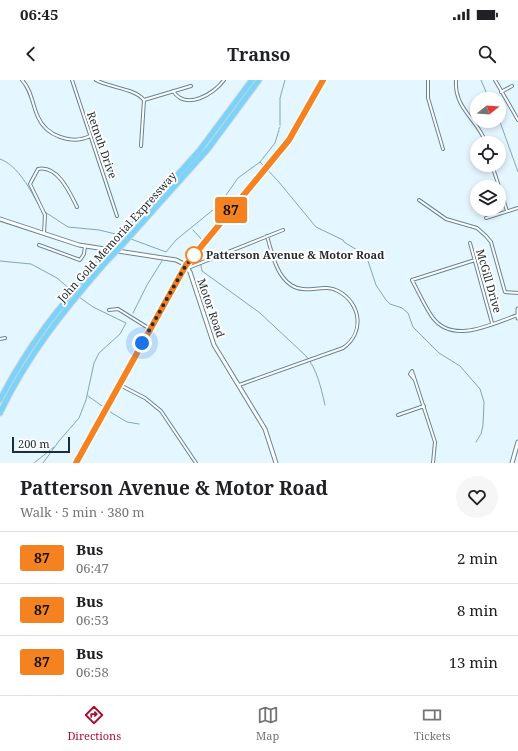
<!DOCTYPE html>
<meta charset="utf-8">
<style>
body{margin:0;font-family:"Noto Serif",serif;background:#f6f6f6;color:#202124;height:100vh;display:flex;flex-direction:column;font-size:15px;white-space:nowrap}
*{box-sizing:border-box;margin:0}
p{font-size:13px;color:#757577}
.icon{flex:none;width:22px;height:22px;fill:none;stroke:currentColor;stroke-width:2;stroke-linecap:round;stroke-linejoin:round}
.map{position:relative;height:383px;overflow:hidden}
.drawer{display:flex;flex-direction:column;background:#fff;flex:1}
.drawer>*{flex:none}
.badge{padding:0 8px;border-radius:3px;font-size:14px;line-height:26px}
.needle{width:26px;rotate:73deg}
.fabs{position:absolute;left:470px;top:12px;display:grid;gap:8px}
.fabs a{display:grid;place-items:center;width:36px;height:36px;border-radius:50%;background:#fff;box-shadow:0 2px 6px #0003;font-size:20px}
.scale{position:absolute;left:12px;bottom:10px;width:58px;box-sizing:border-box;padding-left:4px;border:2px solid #222d33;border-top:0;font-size:11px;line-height:14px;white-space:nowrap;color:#222d33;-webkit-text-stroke:3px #fff;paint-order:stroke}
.you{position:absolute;width:20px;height:20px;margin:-10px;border:3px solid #fff;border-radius:50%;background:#1a73e8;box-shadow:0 0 0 6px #1a73e833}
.map>.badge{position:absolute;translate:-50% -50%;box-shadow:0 0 0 2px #fff}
.round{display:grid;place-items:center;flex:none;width:42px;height:42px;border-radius:21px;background:#f6f6f6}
.headline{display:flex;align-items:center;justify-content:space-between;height:68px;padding:0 20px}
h1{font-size:19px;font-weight:700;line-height:30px}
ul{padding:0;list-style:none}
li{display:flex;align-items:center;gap:12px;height:52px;padding:0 20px;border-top:1px solid #e0e0e0}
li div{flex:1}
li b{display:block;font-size:15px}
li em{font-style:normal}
li .badge{min-width:44px;font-weight:700;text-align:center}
.status{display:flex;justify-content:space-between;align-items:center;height:28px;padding:0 20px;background:#fff;direction:ltr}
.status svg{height:11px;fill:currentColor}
header{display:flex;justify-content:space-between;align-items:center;height:52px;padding:0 20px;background:#fff;font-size:18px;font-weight:700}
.dock{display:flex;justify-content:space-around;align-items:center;height:56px;border-top:1px solid #e0e0e0;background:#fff;font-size:11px;color:#757577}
.dock a{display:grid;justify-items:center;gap:2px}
.dock .current{color:#a70e2f}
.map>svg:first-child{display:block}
</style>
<div class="status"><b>06:45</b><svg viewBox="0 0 49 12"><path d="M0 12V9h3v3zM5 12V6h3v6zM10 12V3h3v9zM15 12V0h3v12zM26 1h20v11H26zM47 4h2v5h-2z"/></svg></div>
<header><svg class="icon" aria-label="back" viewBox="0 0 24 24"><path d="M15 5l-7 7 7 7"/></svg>Transo<svg class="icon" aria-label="search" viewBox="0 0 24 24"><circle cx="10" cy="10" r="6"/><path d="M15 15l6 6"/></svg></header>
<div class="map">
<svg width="518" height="383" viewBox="0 0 518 383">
<rect width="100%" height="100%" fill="#e4f6ff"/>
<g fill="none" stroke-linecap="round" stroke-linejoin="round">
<!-- stream -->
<path stroke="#81a7b8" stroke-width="1" d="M481,0L489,19
M499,39L518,92
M280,45V18L285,0
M279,49L280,47
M0,79C19,86 30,110 40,127
M260,82L278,101L316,147L343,160L344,162L362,173L367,178L376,205L386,220L390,224L402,228L408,233L413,247L439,273L460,286L480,309L484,322L483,345L481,354L476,362
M45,132L68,147L99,150L120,155
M193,150L204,162
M131,159L166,172L176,160L219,125L238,98L260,82L275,63L279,50
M204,165L200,180L202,191L260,233L305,275C317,288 321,308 325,325
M0,181L31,184L57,198L71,210
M133,233L147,205L162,181
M88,316L105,328
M107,330L127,342L139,344
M34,383L54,367
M43,383L59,361L79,338L86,320L94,283L99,273L120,254L126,243L93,227L79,217"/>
<defs>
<path id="street" d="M22,0C32,11 32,24 38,37C46,56 72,65 90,56
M72,0L117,136
M96,0C110,8 134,8 144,20L141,66
M428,0V18L443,69
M456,0C454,29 477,38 486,63
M495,0L518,40
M173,11C186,31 214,14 224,0
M501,12L512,6
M144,20L191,6
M492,85L507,131
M419,120L446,139L477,148L486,156L491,162L505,212L518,213
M486,138L518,128
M44,153L45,135L30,104L38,89C58,85 70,113 77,127
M470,163L492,243
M39,165L80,180L84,174L85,166
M475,180L412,200C419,213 425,227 433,238C454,265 493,243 518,235
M188,188L283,150
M109,230L118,229L150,249
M0,259L5,258
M415,300L410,294L412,291L435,362L433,383
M120,305L145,318L161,331L196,383
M239,305L343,268C365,253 361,223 338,211C323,203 306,215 291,205C276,195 272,173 267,156
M398,335L424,326"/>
<path id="secondary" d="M0,139L79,165L176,180L186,185L190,192L214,265L265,349L276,383
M518,229V238
M76,383L186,185L289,60L323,0
M512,383L518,362"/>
<path id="highway" d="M119,160L199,71L252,0
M123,164L208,69L259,0
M0,320C26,268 61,224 100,181
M0,333C27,276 64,230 105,183"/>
</defs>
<!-- street casing -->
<use href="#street" stroke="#688491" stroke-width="4"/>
<!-- secondary casing -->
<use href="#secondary" stroke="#688491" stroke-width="5"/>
<!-- highway casing -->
<use href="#highway" stroke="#d3d5d6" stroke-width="7"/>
<!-- street -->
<use href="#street" stroke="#fff" stroke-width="2"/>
<!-- secondary -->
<use href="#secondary" stroke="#fff" stroke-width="3"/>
<!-- highway -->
<use href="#highway" stroke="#7bd3fa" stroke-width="5"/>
<defs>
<path id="highway-bridge" d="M100,181L119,160
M105,183L123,164"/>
</defs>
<!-- highway-bridge casing -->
<use href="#highway-bridge" stroke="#d3d5d6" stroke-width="7" stroke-linecap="butt"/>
<!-- highway-bridge -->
<use href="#highway-bridge" stroke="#7bd3fa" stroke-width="5"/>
</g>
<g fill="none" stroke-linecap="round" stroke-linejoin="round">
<defs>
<path id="line" d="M76,383L186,185L289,60L323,0"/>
</defs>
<!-- line casing -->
<use href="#line" stroke="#fff" stroke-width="9"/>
<!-- line -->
<use href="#line" stroke="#f58220" stroke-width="6"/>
<!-- walk -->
<path stroke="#222d33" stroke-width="4" stroke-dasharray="0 7.2" d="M142,263L186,185L196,173L194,175"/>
</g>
<!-- markers -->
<circle fill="#fff" stroke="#f58220" stroke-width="2" cx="194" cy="175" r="8"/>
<g text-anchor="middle" stroke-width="4" stroke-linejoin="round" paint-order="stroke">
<!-- street labels -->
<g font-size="11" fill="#222d33" stroke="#fff">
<text transform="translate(102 65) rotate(71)" y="4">Retnuh Drive</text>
<text transform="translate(117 157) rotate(-48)" y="4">John Gold Memorial Expressway</text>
<text transform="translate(489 201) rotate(74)" y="4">McGill Drive</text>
<text transform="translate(211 228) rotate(71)" y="4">Motor Road</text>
</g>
<!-- stop labels -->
<g font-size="11" font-weight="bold" fill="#222d33" stroke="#fff" text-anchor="start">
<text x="206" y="179">Patterson Avenue &amp; Motor Road</text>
</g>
</g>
</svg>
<div class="fabs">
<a><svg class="needle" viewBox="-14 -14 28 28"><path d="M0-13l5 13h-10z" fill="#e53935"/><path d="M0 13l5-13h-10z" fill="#757577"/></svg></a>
<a><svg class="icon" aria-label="locate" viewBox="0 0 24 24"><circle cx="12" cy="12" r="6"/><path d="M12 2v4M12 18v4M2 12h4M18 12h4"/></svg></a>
<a><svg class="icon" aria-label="layers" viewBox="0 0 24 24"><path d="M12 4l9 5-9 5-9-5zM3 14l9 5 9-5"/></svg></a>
</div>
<div class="scale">200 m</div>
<div class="you" style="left:142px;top:263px"></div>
<b class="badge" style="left:231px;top:130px;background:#f58220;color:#111">87</b>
</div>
<section class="drawer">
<div class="headline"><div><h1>Patterson Avenue &amp; Motor Road</h1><p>Walk · 5 min · 380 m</p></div><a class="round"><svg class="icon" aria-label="heart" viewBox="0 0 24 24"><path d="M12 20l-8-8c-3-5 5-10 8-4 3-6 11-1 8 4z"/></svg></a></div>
<ul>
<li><span class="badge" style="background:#f58220;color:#111">87</span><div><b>Bus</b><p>06:47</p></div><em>2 min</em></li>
<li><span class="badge" style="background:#f58220;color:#111">87</span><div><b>Bus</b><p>06:53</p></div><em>8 min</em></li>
<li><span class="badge" style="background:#f58220;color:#111">87</span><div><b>Bus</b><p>06:58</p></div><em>13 min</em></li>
</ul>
</section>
<nav class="dock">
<a class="current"><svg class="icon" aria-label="directions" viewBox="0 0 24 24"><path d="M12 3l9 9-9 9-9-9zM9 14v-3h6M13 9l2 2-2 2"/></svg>Directions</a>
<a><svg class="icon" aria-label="map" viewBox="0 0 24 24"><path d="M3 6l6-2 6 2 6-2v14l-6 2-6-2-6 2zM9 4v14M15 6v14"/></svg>Map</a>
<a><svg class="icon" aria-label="tickets" viewBox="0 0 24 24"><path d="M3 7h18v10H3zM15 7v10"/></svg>Tickets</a>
</nav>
